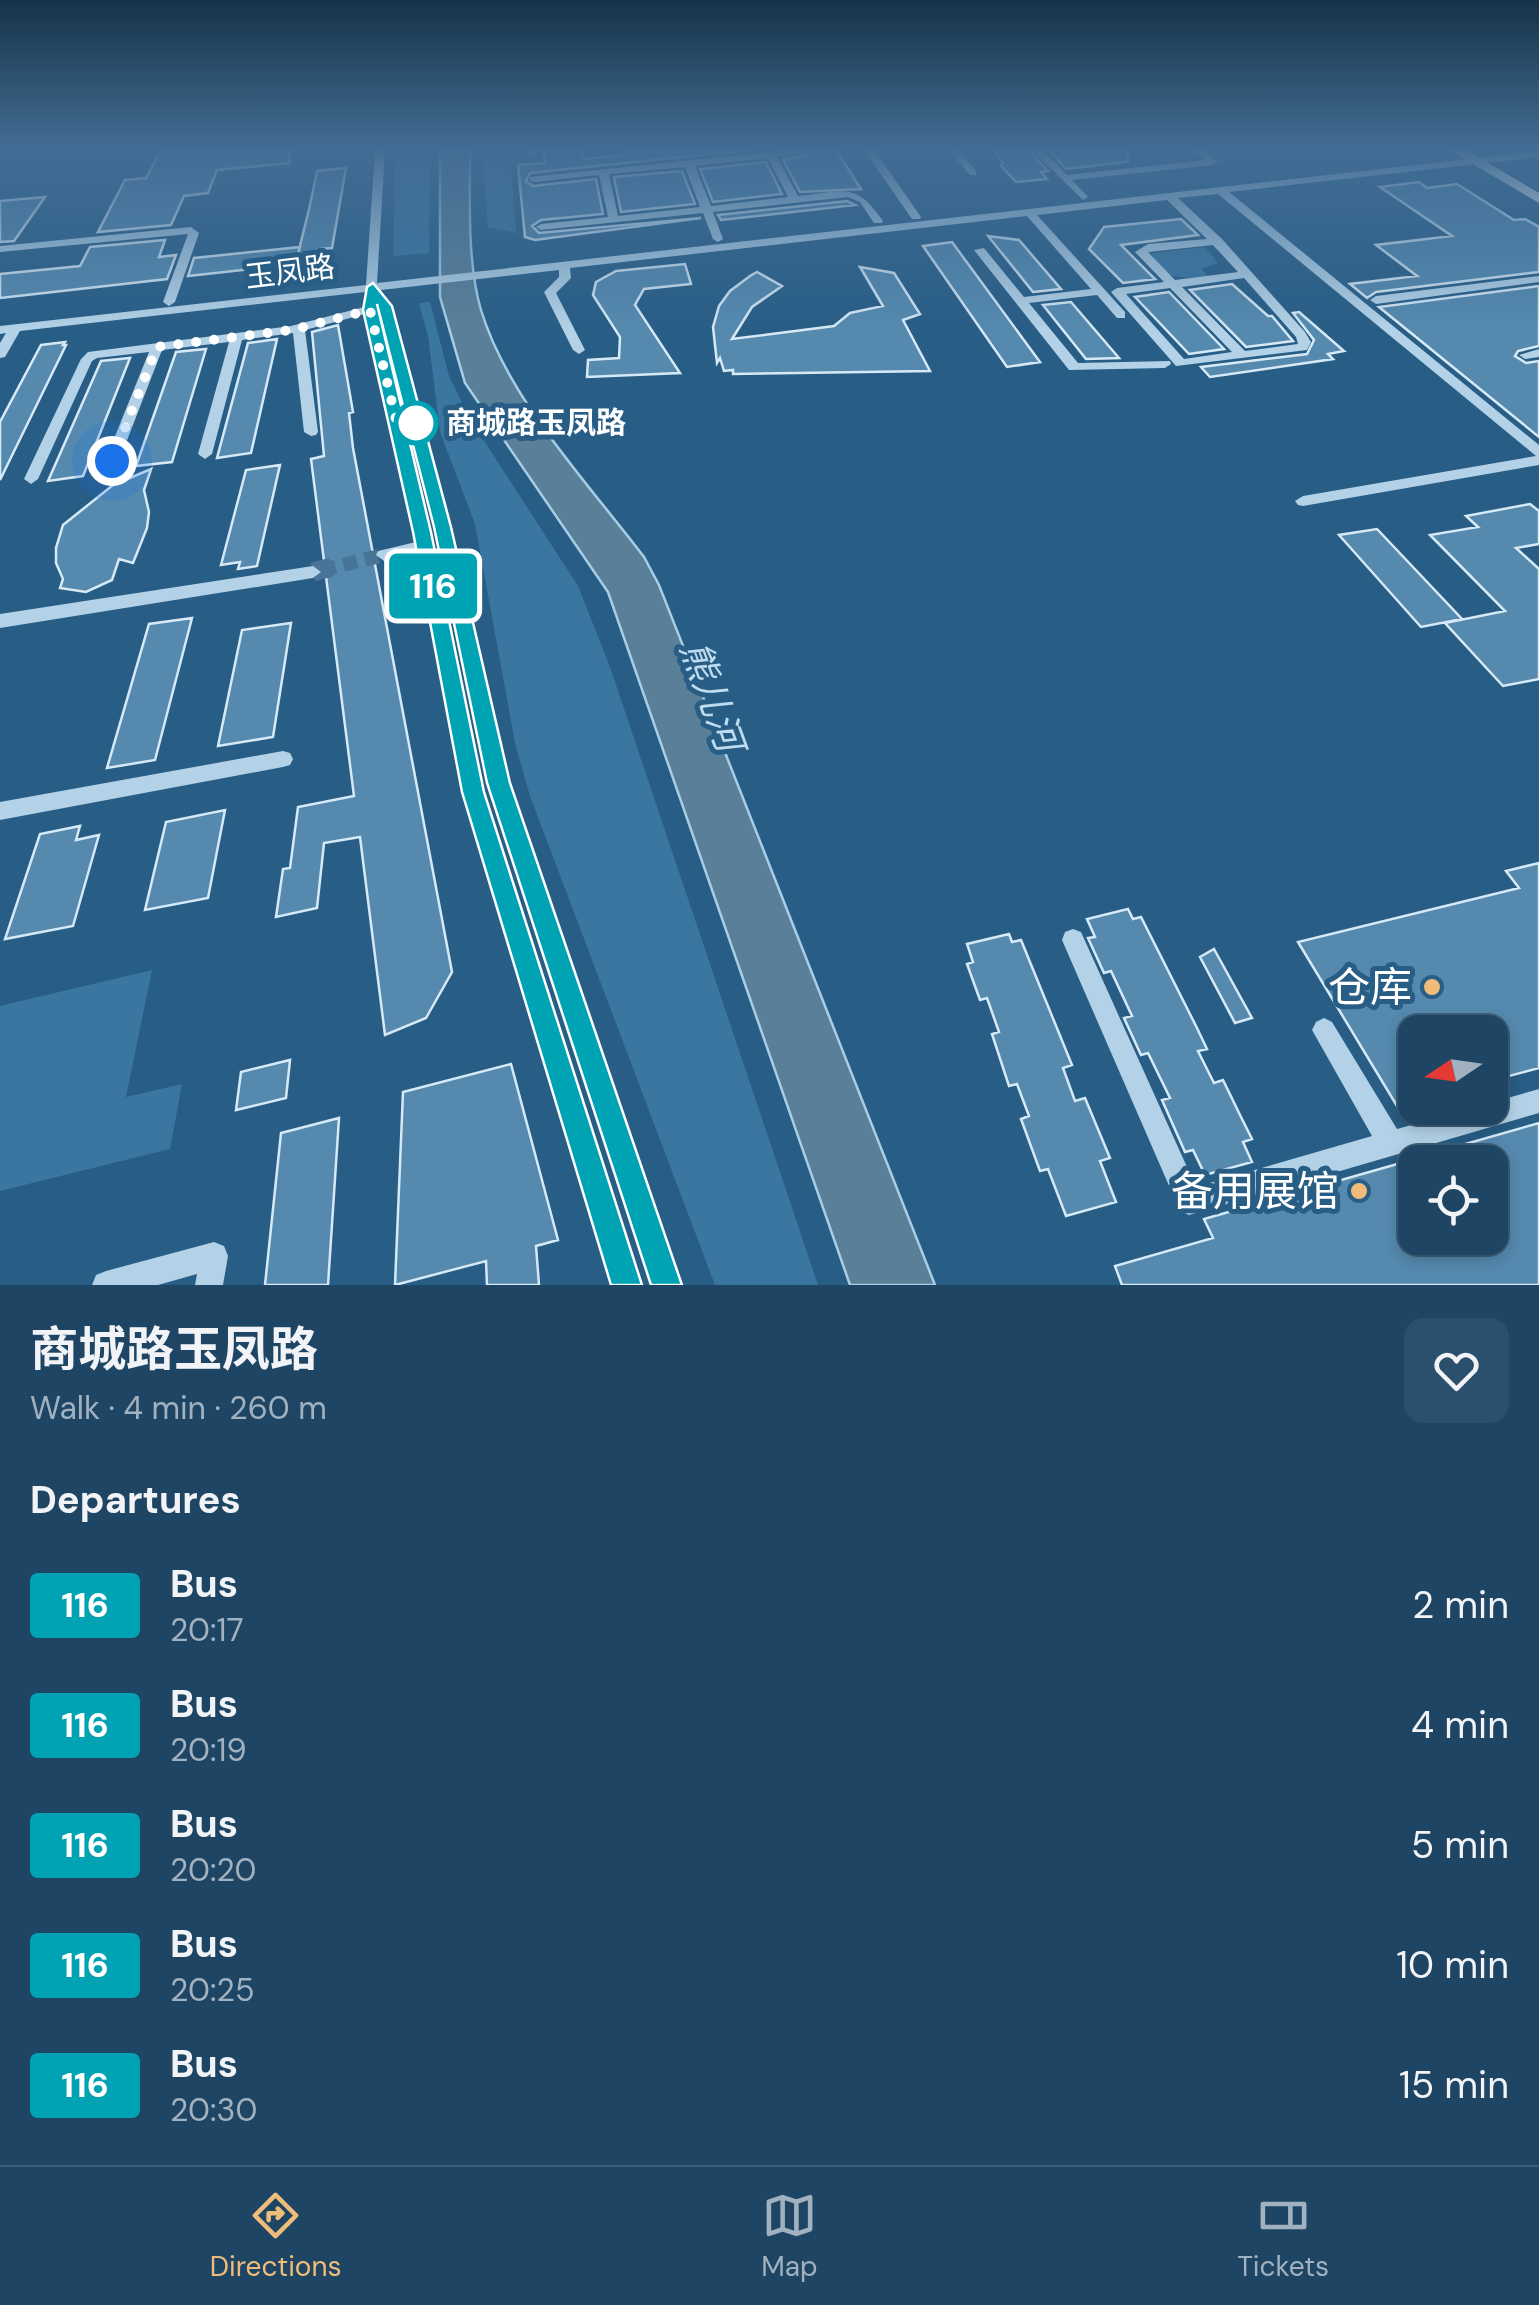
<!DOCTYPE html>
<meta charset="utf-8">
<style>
body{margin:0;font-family:"DM Sans","Noto Sans SC",sans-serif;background:#2b506d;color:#f1f3f6;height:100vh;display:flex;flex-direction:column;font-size:38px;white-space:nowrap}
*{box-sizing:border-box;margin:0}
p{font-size:32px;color:#a1b1bf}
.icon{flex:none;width:55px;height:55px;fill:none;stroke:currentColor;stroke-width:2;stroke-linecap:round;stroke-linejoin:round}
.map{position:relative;height:1285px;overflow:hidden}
.panel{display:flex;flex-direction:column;background:#1e4664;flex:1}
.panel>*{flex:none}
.badge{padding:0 20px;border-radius:8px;font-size:35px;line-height:65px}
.needle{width:65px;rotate:257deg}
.controls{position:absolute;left:1398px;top:1015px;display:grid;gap:20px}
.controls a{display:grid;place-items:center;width:110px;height:110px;border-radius:20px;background:#1e4664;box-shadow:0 5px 15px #0003,0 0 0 2px #3c5e78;font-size:50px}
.you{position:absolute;width:50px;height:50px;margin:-25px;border:8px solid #fff;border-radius:50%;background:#1a73e8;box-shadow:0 0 0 15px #1a73e833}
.map>.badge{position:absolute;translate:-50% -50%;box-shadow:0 0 0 5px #fff}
h2{padding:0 30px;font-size:38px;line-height:90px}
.round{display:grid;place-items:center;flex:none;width:105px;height:105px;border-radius:20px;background:#2b506d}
.headline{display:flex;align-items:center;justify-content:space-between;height:170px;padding:0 30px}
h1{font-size:48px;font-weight:700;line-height:75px}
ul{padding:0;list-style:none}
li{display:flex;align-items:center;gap:30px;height:120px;padding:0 30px}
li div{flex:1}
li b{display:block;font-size:38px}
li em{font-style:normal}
li .badge{min-width:110px;font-weight:700;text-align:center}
.tab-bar{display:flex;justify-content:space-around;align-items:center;height:140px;border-top:2px solid #3c5e78;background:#1e4664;font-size:28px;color:#a1b1bf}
.tab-bar a{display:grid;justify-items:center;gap:5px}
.tab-bar .selected{color:#efbd79}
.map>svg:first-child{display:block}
</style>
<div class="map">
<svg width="1539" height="1285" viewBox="0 0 1539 1285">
<rect width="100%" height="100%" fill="#285d85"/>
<!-- green -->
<path fill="#3a76a0" d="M395,150H430L429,253L393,256Z
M482,150H510L516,233L488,227Z
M1205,247L1218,263L1201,269L1208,276C1184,279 1160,281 1152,253Z
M430,302L449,376L470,419L578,586L610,667L818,1285H715L530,796L515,743L475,524L440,432L428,336L419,303Z
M152,970L126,1097L182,1084L170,1149L0,1191V1006Z"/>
<!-- water -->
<path fill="#5a7f99" stroke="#a8cee7" stroke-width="2.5" d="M440,150H470C470,199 467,263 481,310C508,399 588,483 644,557L659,585L935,1285H850L608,592L465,383L440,297Z"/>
<!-- building -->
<path fill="#5589ae" stroke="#d6e9f6" stroke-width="2.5" d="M161,150H289L290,163L217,170L208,193L184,196L171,225L98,232L125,180L146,178Z
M543,150H581L583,159L629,155L628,150H750L530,173L526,181L533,186L596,179L603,214L541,220L532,226L539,233L701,218L535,240L525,237L518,165L545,163Z
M830,150H836L861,189L800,192L783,160Z
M994,150H1028L1048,171L1041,172L1047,179L1016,182L1001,166L1003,163Z
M1049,150H1128V162L1066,169Z
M766,162L782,194L713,202L700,169Z
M346,168L332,248L320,249L296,264L188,276L194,258L300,247L297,258L310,205L317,171Z
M682,171L695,204L621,212L614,177Z
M1419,182L1427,188L1457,184L1514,220L1525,219L1539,227V272L1376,292L1367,298L1350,284L1417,276L1376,245L1452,236L1380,187Z
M45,197L14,241L0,242V201Z
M847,201L855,205L721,220L718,215Z
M1181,219L1198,235L1121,245L1155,279L1123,283L1089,249L1104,227Z
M988,236L1019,240L1061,289L1033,292Z
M165,240L159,257L176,255L167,279L0,298V274L80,266L90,247Z
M952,242L1040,362L1007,367L923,246Z
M685,264L691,284L644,289L635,305L680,373L587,377L588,360L619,358L620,337L593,295L596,282L616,271Z
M860,267L894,273L920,314L903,320L930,371L733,374V370L724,371L720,358L717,363L713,327L719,306L730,291L750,276L757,272L782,286L752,307L732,339L834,326L850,313L883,306Z
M1232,284L1268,316H1272L1293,341L1246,347L1190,290Z
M1539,286V346L1518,351L1515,356L1526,363L1539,361V437L1379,307Z
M1169,292L1224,349L1189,354L1135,297Z
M1071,302L1119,358L1086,359L1043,305Z
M1299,312L1344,351L1328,354L1333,359L1210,377L1201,367L1307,354L1314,340L1293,313Z
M338,325L353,412L349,413L353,448L452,972L426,1018L385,1035L360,837L324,843L317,908L276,917L283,869L290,868L298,807L354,796L311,459L324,456L312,332Z
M277,339L251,453L217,458L248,343Z
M65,342L63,345H66L0,480V422L41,345Z
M206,349L172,462L136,466L176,352Z
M130,358L83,476L48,481L101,361Z
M280,465L257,566L238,569L240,562L221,565L246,470Z
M151,469L144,490L149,512L147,528L133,563L119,559L112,580L86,592L60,588L63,579L56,563V548L63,525L113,485Z
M1530,504L1539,511V544L1516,548L1539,569V679L1503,686L1445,623L1505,611L1430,535L1478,527L1466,516Z
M1377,529L1462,619L1421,627L1339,535Z
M192,618L155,760L107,768L149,624Z
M291,623L273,737L218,746L242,630Z
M225,810L208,898L145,910L166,822Z
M80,826L76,840L99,835L73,926L5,939L40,834Z
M1539,863V1068L1490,1081V1032H1415V1101L1397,1106L1298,942L1519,888L1506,871Z
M1128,909L1133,919L1141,917L1197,1028L1207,1049L1198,1051L1214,1083L1223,1080L1241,1117L1252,1139L1243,1142L1252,1162L1205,1175L1193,1150L1185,1152L1162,1100L1170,1098L1148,1053L1141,1055L1124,1018L1132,1016L1111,971L1104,973L1088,938L1095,937L1087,919Z
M1009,934L1012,942L1021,940L1072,1065L1063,1068L1075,1101L1085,1098L1110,1158L1100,1161L1116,1202L1066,1216L1048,1169L1040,1171L1021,1119L1029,1116L1017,1084L1009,1086L992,1034L999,1032L987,998L980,1000L967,964L973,962L967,944Z
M1214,949L1252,1018L1235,1023L1200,957Z
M290,1060L286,1098L236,1110L241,1072Z
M511,1064L558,1240L536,1246L539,1285H487L486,1261L395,1285L403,1092Z
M339,1118L328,1285H265L281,1133Z
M1539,1123V1285H1122L1115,1266L1213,1238L1204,1219L1415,1159V1238H1490V1162H1421L1420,1157Z"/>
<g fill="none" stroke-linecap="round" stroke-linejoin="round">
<!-- minor-tunnel-far1 -->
<path stroke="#487597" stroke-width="14" stroke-dasharray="14 8" stroke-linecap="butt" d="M322,570L384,555"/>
<!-- minor-tunnel -->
<path stroke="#487597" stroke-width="19" stroke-dasharray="19 9" stroke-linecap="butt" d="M313,572L332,567"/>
<!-- minor -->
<path fill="#b3d2e7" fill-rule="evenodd" d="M375,150H385L377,283L1539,151V157L1229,192L1539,445V465L1303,506L1298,505L1295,501L1303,496L1536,456L1218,194L1178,198L1222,239L1305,332L1311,342L1307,350L1176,366L1111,292L1117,288L1164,282L1135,252L1148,244L1207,239L1167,200L1037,215L1125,312V318H1117L1097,295L1029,303L1078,363L1170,361L1171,364L1165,368L1069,370L974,250L984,248L1024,297L1091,289L1027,216L570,268L571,278L556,293L585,350L579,354L573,350L544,292L559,277V270L381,290L392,306L451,527L509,783L681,1285H653L489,783L435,527L376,301V309L433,546L483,792L641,1285H613L463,792L418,553L384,561L376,555L378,551L416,542L365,314L305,330L318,432L316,435L311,436L304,432L293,333L242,340L212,454L205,459L198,454L229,342L162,350L119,461L117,464H107L105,461L149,352L97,358L92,361L38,479L31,484L24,479L81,359L88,352L291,326L364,307L365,292L20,331L5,357L0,358V343L6,333L0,334V326L366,285ZM1213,245L1238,272L1175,280L1148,252ZM1244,278L1296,337L1298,344L1245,351L1182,287ZM1170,288L1232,352L1184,359L1126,294Z
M525,150H535L536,154L528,156Z
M789,150H826L777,157L798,196C843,192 855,180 883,221L882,223H874L860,202L848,197L713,212L723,239L718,242L713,239L703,213L541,230L536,227L541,224L608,217L599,175L534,182L530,181V177ZM768,158L788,197L711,206L695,166ZM685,167L700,207L618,216L609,174Z
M864,150H874L921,217L920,219H912Z
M949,150H959L976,171V175H970Z
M1032,150H1043L1067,175L1205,160L1193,150H1204L1218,162L1213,165L1072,180L1088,197L1083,200Z
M191,227L199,233L175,302L169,306L163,302L188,234L0,252V246Z
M1539,276V282L1376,304L1370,300L1376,296Z
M1539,349V357L1525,359L1519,355Z
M313,566L321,572L313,578L0,628V614Z
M283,751L290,753L293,759L290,765L283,767L0,820V802Z
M1073,929L1081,932L1196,1187L1372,1136L1312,1030L1316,1022L1324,1018L1332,1022L1397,1129L1473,1108H1490V1103L1539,1089V1113L1189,1215L1180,1211L1062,940L1065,932Z
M214,1242L224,1246L228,1256L223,1285H195L197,1274L158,1285H92L96,1275L106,1271Z"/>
<!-- major -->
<path fill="#f4f9fe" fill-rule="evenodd" d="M1449,150H1466L1539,193V203Z"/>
</g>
<!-- sky -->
<linearGradient id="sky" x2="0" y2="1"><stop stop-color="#163349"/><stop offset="0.45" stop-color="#426d94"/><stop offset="1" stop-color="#426d94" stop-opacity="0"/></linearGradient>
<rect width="1539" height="330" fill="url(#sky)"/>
<!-- line -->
<path fill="#00a3b4" stroke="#fff" stroke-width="2.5" d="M373,283L392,306L451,527L510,783L682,1285H651L487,783L434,527L377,304L431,532L484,792L642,1285H611L462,792L413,532L363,310L367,287Z"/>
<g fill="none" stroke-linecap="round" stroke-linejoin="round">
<!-- walk -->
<path stroke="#fff" stroke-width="10" stroke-dasharray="0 18" d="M112,461L157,347L292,330L370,310L398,428L416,423"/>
</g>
<!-- markers -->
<circle fill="#fff" stroke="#00a3b4" stroke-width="5" cx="416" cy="423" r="20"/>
<g fill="#efbd79" stroke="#285d85" stroke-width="4">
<circle cx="1432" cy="987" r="10"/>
<circle cx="1359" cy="1191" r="10"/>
</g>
<g text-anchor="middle" stroke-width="10" stroke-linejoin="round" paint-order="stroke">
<!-- far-street labels -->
<g font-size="30" fill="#fff" stroke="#285d85">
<text transform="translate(290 272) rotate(-7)" y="10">玉凤路</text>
</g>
<!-- far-stop labels -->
<g font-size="30" font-weight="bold" fill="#fff" stroke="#285d85" text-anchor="start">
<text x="446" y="433">商城路玉凤路</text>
</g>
<!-- water labels -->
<g font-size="38" font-style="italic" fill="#bedbef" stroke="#285d85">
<text transform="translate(712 696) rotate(70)" y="13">熊儿河</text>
</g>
<!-- near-poi labels -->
<g font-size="42" fill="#fff" stroke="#285d85" text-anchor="end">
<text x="1412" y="1002">仓库</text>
<text x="1339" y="1206">备用展馆</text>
</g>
</g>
</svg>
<div class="controls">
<a><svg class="needle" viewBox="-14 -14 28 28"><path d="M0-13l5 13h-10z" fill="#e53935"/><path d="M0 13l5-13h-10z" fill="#a1b1bf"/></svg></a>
<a><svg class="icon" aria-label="locate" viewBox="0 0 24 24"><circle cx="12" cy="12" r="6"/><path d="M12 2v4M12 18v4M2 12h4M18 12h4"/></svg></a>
</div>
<div class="you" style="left:112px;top:461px"></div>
<b class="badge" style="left:433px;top:586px;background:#00a3b4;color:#fff">116</b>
</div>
<section class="panel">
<div class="headline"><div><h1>商城路玉凤路</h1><p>Walk · 4 min · 260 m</p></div><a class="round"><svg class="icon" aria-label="heart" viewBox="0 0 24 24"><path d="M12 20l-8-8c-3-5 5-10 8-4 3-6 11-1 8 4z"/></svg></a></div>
<h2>Departures</h2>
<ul>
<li><span class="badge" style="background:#00a3b4;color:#fff">116</span><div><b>Bus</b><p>20:17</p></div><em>2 min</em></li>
<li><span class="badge" style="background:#00a3b4;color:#fff">116</span><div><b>Bus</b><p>20:19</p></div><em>4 min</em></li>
<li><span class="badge" style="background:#00a3b4;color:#fff">116</span><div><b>Bus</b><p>20:20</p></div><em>5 min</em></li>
<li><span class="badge" style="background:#00a3b4;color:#fff">116</span><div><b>Bus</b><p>20:25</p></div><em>10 min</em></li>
<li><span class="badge" style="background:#00a3b4;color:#fff">116</span><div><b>Bus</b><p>20:30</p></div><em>15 min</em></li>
</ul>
</section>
<nav class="tab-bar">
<a class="selected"><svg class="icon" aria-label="directions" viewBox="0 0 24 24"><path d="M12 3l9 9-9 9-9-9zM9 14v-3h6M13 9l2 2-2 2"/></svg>Directions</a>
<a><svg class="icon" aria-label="map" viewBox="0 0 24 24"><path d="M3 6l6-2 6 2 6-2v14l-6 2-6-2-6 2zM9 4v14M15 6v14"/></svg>Map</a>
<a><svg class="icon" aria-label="tickets" viewBox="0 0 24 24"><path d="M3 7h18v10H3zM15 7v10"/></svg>Tickets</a>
</nav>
